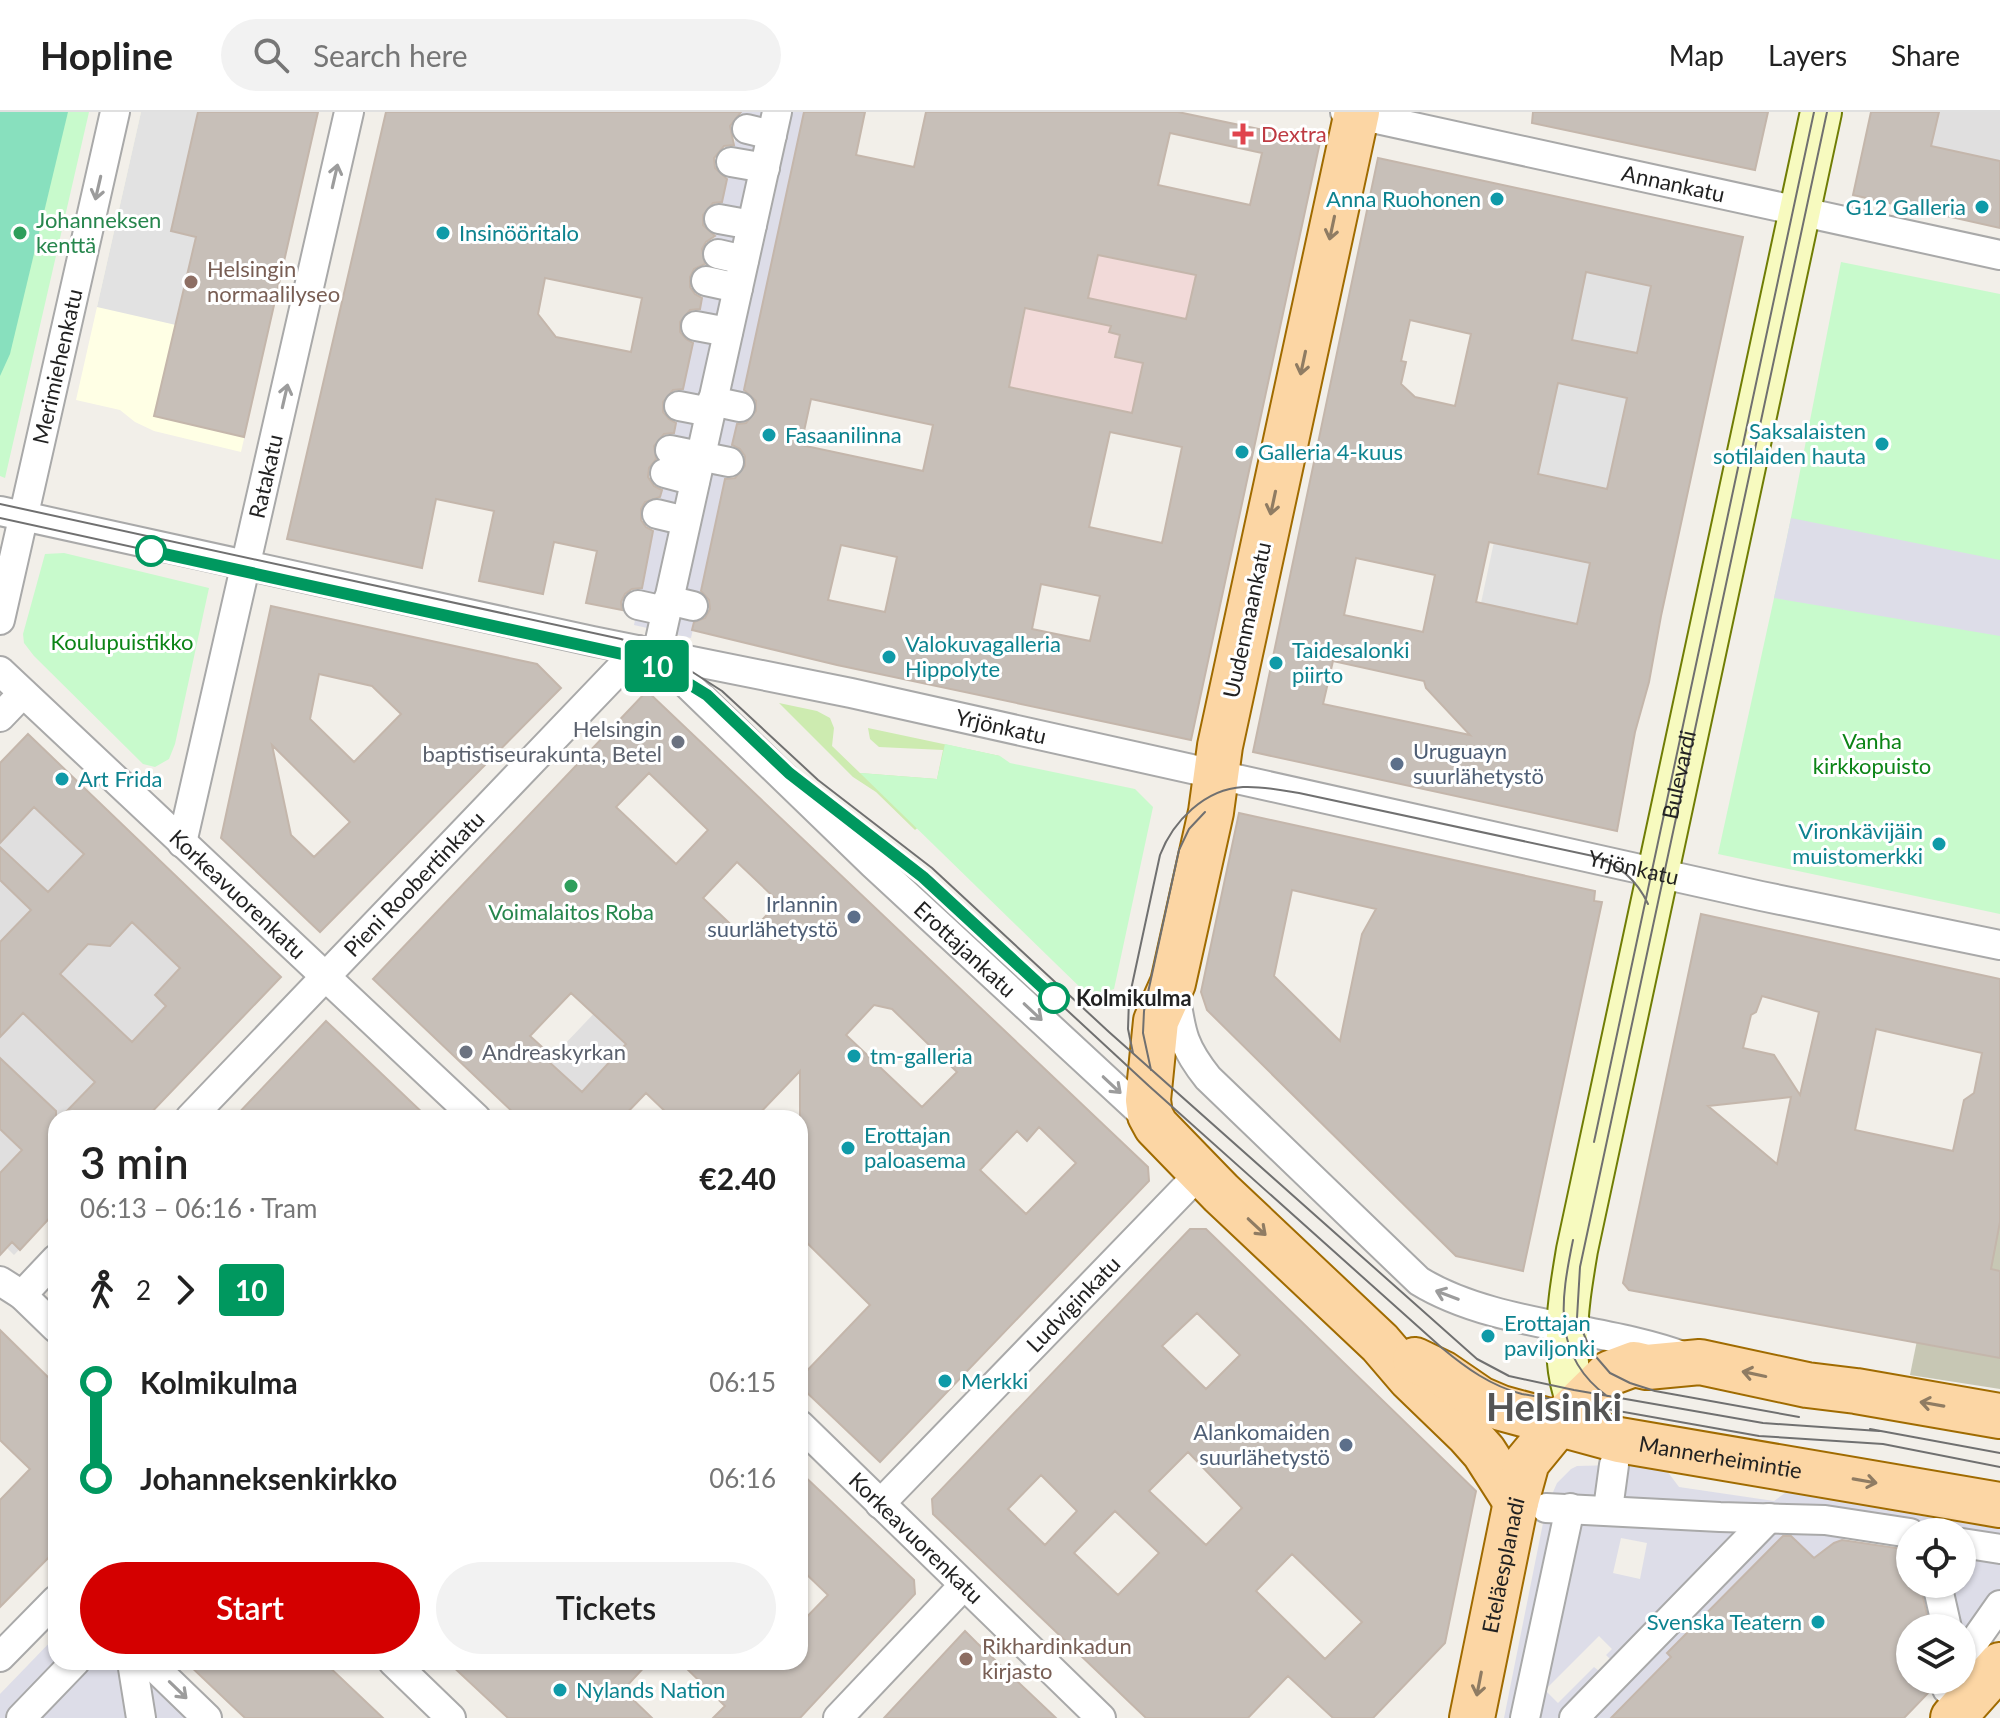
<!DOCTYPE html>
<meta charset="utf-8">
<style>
body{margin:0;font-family:Lato,sans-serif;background:#f2f2f2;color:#222;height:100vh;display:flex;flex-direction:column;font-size:30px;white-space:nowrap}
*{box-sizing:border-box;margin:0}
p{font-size:26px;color:#767676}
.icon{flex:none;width:44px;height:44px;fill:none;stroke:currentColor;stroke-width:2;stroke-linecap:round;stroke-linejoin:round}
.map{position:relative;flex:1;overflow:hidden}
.details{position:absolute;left:48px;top:998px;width:760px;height:560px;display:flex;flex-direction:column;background:#fff;border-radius:24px;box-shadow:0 2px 6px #0004}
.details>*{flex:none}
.badge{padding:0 16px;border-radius:6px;font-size:28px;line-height:52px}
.tools{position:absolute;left:1896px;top:1406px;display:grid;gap:16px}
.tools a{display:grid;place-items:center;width:80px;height:80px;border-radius:50%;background:#fff;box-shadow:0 2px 6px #0004;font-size:40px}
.map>.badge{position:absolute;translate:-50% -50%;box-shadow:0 0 0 4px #fff}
.legs{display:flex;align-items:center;gap:12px;height:88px;padding:0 32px;font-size:26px}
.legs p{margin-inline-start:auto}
.headline{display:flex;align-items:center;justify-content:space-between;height:136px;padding:0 32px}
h1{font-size:44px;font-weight:600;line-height:60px}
.action{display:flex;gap:16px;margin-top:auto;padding:16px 32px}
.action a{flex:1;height:92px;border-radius:48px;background:#d40000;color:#fff;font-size:32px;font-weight:600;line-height:92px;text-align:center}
.action a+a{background:#f2f2f2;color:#222}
ul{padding:0 32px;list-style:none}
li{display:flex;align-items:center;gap:28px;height:96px;font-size:30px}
li i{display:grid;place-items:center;width:12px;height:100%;margin:0 10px;background:currentColor}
li i::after{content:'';width:20px;height:20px;margin:-10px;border:6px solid;border-radius:50%;background:#fff}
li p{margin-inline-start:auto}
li:first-child i{background:linear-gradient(#0000 50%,currentColor 0)}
li:last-child i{background:linear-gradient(currentColor 50%,#0000 0)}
header{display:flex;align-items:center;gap:48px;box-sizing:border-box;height:112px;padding:0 40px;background:#fff;border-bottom:2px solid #e0e0e0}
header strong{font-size:38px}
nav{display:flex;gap:44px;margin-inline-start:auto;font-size:28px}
.search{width:560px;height:72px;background:#f2f2f2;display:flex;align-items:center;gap:20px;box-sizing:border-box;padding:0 28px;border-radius:44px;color:#767676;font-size:30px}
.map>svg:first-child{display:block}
</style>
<header>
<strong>Hopline</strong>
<div class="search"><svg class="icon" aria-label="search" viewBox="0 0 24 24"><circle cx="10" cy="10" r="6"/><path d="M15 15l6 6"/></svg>Search here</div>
<nav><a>Map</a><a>Layers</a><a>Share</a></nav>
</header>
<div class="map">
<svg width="2000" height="1606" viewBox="0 0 2000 1606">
<rect width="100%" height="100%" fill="#f2efe9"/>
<!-- residential -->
<path fill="#e0dfdf" d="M1871,0H2000V116Z
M28,622L281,865L146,1006H56V1099L14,1143L0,1129V651Z
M659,833L622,1006H519L506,994Z"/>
<!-- commercial -->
<path fill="#f2dad9" d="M1108,63L1304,104L1256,328L1009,275L1041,126Z"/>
<!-- education -->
<path fill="#ffffe5" d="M141,0H318L241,340L154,319L135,310L120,298L76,288Z"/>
<!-- construction -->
<path fill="#c7c7b4" d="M1947,1080L2000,1090V1277L1910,1263Z"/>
<!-- grass -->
<path fill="#cdebb0" d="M779,591L817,599L830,606L834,616L832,634L860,661L937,667L943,638L879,635L870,627L868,616L1000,644L915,718L876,680L853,665Z"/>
<!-- park -->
<path fill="#c8facc" d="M0,0H89L5,366L0,364Z
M1841,150L2000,182V802L1718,742L1785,436Z
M64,441L209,476L175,632L169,647L155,655L143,652L34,544L24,531L23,522L45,442Z
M945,632L1000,644L1010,651L1135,677L1153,695L1114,877L1090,885L860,661L937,667Z"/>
<!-- pitch -->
<path fill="#88e0be" d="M0,0H68L10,242L0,264Z"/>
<!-- parking -->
<path fill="#e2e2e2" d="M141,0H198L172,119L196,125L176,213L97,195Z
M1586,160L1636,171L1654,162L1637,241L1569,238Z
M1558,271L1628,280L1607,377L1538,362Z
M1498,411L1509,434L1576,448L1594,431L1576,516L1562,508L1481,491Z"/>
<!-- plaza -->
<path fill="#dddde8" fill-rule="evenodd" d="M741,0H804L691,526L634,513Z
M1791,406L2000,448V524L1774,486Z
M1614,1353L1664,1355L1679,1375L1774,1389L1792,1376L1858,1388L1922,1404L2000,1417V1509L1962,1568V1516H1935L1933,1472H1962V1420H1910V1438L1882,1426L1854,1424L1834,1431L1814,1446L1787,1421L1668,1541L1671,1545L1611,1606H1504L1546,1396L1557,1371L1571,1357L1577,1354ZM1621,1426L1647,1431L1640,1467L1613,1461ZM1599,1524L1612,1537L1606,1543L1610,1547L1599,1559L1594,1555L1558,1591L1545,1578Z
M56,1524V1550H149L207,1606H0V1582Z"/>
<!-- building -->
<path fill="#c7bfb8" stroke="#c4b6ab" stroke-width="2" fill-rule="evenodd" d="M198,0H318L244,325L154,304L196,125L171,119Z
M386,0H741L730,14L734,33L724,34L714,46L715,56L727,67L722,90L713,91L703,103V113L715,124L706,130L702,137L705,152L694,157L690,165V175L695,182L702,186L700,197L690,198L680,210V220L686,227L693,231L683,277L673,278L663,290V300L669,307L676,311L674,321L664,322L654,334L656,347L649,356L648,365L654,374L662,378L660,385L645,390L641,397V408L646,415L653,419L642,476L632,477L625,482L621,490L622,498L586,491L597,439L554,430L543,482L479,469L494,399L436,387L422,456L287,427ZM545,166L642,186L631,240L556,225L538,202Z
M804,0H865L856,43L914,55L926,0H1178L1320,30L1191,628L837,553L692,518L694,510L705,506L710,497L709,488L701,479L725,367L735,366L745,354V344L740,337L732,333L737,312L746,311L756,299V289L744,278ZM1170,21L1262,41L1250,93L1158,73ZM1098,143L1196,163L1186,207L1088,186ZM1025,196L1111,214L1109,220L1120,223L1115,245L1143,251L1132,301L1009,275ZM811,287L933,313L923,359L801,333ZM1110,320L1182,335L1162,431L1089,415ZM841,433L897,445L885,500L828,488ZM1041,472L1100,484L1090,529L1032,517Z
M1533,0H1768L1755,58L1532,11Z
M1871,0H1939L1931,34L2000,49V116L1853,83Z
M1378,46L1743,125L1661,504L1649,570L1635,620L1617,719L1253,640ZM1586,160L1651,174L1637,241L1572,228ZM1410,208L1471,222L1455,294L1415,285L1401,272L1406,250L1401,249ZM1558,271L1627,286L1607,377L1538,362ZM1489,430L1590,451L1577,512L1476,490ZM1356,446L1435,463L1423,520L1344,503ZM1333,549L1424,569L1426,576L1470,623L1323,592Z
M271,494L537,552L561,576L320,820L221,726ZM319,562L372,574L401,602L354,650L310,607ZM272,633L350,710L314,745L291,723Z
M647,579L1148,1055L1149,1069L880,1350L800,1274V1266L870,1193L800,1124V959L755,1006H672L646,981L622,1006H519L373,867ZM649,661L708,718L676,752L616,695ZM737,750L779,790L745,826L703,786ZM571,881L626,932L582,980L548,949L552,944L530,924ZM874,893L892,897L957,960L922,995L846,923ZM1039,1015L1076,1051L1026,1102L980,1058L1017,1019L1027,1029Z
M28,622L281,865L146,1006H60L95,970L23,901L0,925V830L31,798L0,768V735L48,780L84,742L34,695L0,731V651ZM132,810L180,856L155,883L166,894L132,930L60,862L88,832L110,834Z
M1239,701L1595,779L1594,789L1602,790L1523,1159L1456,1144L1207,898L1201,880ZM1292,778L1376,797L1362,822L1340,929L1274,864Z
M1701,802L2000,867V1110L1991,1157L2000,1159V1246L1629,1178L1623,1171ZM1762,884L1819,900L1800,983L1774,943L1743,936L1751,903L1756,900ZM1876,917L1982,941L1974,981L1964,988L1953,1039L1855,1018ZM1791,985L1777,1052L1708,994Z
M326,909L365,946L428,1006H234Z
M0,946L56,999V1099L20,1138L12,1130L0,1143V1061L22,1038L0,1017Z
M1190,1117H1206L1476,1379L1445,1531L1373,1606H1333L1288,1564L1248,1606H1146L933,1402L932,1387ZM1197,1201L1240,1243L1206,1277L1162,1234ZM1188,1340L1242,1396L1206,1433L1149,1379ZM1041,1363L1077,1399L1045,1433L1008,1397ZM1115,1399L1159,1441L1118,1483L1074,1441ZM1292,1442L1362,1510L1325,1547L1256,1479Z
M0,1218L56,1273V1438L0,1495V1388L30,1357L0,1328Z
M800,1360L914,1468L915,1482L800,1606H713L725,1594L680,1550H800V1512L828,1483L800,1456Z
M1783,1424H1791L1814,1446L1834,1431L1842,1428L1910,1438V1472H1920L1930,1516H1910V1568H1932L1930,1579L1904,1606H1611L1671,1545L1667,1541Z
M965,1519L977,1531L1056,1606H884Z
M186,1550H324L383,1606H245Z
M448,1550H649L623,1578L652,1606H508Z"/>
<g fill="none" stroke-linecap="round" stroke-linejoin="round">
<defs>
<g id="street">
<path id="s1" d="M1345,0L2000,143"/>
<path d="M747,17L772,23"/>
<path d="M731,50L765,56"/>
<path d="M719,107L752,113"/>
<path d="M718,142L744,148"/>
<path d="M706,169L738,176"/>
<path d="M696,214L728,220"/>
<path d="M712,289L740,295"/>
<path d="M679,294L710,300"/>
<path d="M670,338L729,350"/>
<path d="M665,361L695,369"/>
<path id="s2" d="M0,399L592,529L851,581L1761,784L2000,833"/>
<path d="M657,402L686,409"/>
<path d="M668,488L693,494"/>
<path d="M638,493L665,499"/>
<path id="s3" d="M0,508L115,0"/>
<path d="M657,542L777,0"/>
<path id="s4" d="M657,543L873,752L1153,1011"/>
<path id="s5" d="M0,559L476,1006"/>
<path d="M0,605L23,581"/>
<path id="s6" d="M182,731L349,0"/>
<path d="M1174,874C1181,917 1180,931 1208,966L1419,1169C1494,1215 1604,1214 1688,1246"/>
<path id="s7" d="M190,1006L638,538"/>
<path d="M0,1169L22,1183L56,1216"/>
<path d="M22,1183L56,1147"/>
<path id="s8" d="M800,1313L1101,1606"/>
<path id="s9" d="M880,1392L1201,1060"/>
<path d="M1546,1396L1720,1405L1825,1408L1910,1421"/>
<path d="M1608,1397L1614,1353"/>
<path d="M1962,1431L2000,1437"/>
<path d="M1937,1472L1947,1516"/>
<path d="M0,1545L56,1488"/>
<path d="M1962,1547L2000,1493"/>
<path d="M132,1550L141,1606"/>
<path d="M149,1550L207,1606"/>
<path d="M393,1550L451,1606"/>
<path d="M1947,1577L1951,1568"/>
<path d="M21,1606L75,1550"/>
<path d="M838,1606L964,1473"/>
<path d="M1525,1606L1570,1396"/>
<path d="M1574,1606L1769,1406"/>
</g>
<g id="secondary">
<path id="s10" d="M1592,1316C1554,1269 1568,1192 1577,1138L1821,0"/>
</g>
<g id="primary">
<path d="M1357,0L1220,634L1211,700L1173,871L1156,909L1148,988L1150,1003L1156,1014L1221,1081L1380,1231L1410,1266L1468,1322L1484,1340L1516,1390"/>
<path id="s11" d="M1415,1248L1442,1261L1480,1287L1501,1296L1619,1328L2000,1393"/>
<path id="s12" d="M1472,1606L1516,1390L1527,1350L1559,1311L1610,1261L1634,1252L1647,1255L1700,1250L1807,1273L1856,1279L2000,1304"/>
<path d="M1953,1606L2000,1553"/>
</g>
</defs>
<!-- street casing -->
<use href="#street" stroke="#a9a9a9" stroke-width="32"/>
<!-- secondary casing -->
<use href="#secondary" stroke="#707d05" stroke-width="44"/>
<!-- primary casing -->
<use href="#primary" stroke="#a06b00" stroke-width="48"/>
<!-- street -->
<use href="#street" stroke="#fff" stroke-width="28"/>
<!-- secondary -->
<use href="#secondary" stroke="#f7fabf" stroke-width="40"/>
<!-- primary -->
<use href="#primary" stroke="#fcd6a4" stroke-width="44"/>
<!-- tram -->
<path stroke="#707070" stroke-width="2" d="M0,392L621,527L669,545L722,579L818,668L932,756L1109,920L1477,1247L1509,1264L1574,1278L1763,1311L1879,1319
M0,406L631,544L668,559L707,583L789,661L923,765L1149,974L1442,1236C1466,1256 1491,1274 1522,1282L1759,1324L1883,1332L2000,1355
M1133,941L1128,917L1129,887L1160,743C1173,709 1205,677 1243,675C1262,674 1281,678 1299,681L1593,744C1618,752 1637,768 1648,792
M1151,958L1143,921L1144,899L1179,738L1189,717L1205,700
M1594,1030L1814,0
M1573,1128C1561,1187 1551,1243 1607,1284
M1799,1305L1655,1279L1630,1271L1610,1261L1591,1239L1577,1206L1580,1155L1827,0
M1870,1317L2000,1341"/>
</g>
<!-- one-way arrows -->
<defs><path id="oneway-shaft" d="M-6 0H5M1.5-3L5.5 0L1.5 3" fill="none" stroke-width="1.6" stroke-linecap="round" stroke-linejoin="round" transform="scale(2)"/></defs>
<g stroke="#9c9c9c">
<use href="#oneway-shaft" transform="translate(335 64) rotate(-77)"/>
<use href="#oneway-shaft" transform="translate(98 76) rotate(103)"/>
<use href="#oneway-shaft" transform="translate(285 284) rotate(-77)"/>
<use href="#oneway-shaft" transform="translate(1033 900) rotate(43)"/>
<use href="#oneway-shaft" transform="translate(1112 973) rotate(43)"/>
<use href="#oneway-shaft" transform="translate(1447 1183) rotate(-159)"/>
<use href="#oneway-shaft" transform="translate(178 1578) rotate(44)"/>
</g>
<g stroke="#8f7c63">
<use href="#oneway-shaft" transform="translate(1332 116) rotate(102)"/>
<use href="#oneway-shaft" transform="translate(1303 251) rotate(102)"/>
<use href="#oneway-shaft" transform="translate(1273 391) rotate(102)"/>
<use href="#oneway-shaft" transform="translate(1257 1115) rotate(43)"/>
<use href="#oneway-shaft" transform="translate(1754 1262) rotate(-168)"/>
<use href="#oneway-shaft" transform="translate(1932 1292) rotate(-170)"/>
<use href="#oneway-shaft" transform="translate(1865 1369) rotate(10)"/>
<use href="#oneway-shaft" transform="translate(1479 1572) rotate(101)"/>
</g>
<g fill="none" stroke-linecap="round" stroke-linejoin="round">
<defs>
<path id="line-1" d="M151,439L631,544L668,559L707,583L789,661L923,765L1054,886"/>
</defs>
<!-- line-1 casing -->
<use href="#line-1" stroke="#fff" stroke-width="18"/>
<!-- line-1 -->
<use href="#line-1" stroke="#00985f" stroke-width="12"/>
</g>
<!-- markers -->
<path fill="#e0444e" stroke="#fff" stroke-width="3" d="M1239 10h8v8h8v8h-8v8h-8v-8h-8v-8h8z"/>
<g fill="#0f9aa8" stroke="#fff" stroke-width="3">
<circle cx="1497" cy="87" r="8"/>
<circle cx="1982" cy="95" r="8"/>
<circle cx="443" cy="121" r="8"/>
<circle cx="769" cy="323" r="8"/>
<circle cx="1882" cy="332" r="8"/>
<circle cx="1242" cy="340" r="8"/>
<circle cx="889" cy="545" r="8"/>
<circle cx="1276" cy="551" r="8"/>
<circle cx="62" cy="667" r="8"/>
<circle cx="1939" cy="732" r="8"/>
<circle cx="854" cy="944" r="8"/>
<circle cx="848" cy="1036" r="8"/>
<circle cx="1488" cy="1224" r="8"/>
<circle cx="945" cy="1269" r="8"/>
<circle cx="1818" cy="1510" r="8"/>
<circle cx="560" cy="1578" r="8"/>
</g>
<g fill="#2e9e5b" stroke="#fff" stroke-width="3">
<circle cx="20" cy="121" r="8"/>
<circle cx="571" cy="774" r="8"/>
</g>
<g fill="#8d6e63" stroke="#fff" stroke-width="3">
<circle cx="191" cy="170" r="8"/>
<circle cx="966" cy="1547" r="8"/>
</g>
<g fill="#fff" stroke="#00985f" stroke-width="4">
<circle cx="151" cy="439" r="14"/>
<circle cx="1054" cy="886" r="14"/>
</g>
<g fill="#6b7280" stroke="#fff" stroke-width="3">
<circle cx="678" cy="630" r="8"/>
<circle cx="466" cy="940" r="8"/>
</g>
<g fill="#5c6f8a" stroke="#fff" stroke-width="3">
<circle cx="1397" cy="652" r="8"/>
<circle cx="854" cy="805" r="8"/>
<circle cx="1346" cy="1333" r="8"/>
</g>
<g text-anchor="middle" stroke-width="6" stroke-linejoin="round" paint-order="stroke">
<!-- health labels -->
<g font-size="22" fill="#be3a42" stroke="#fff" text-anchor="start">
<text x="1261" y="30">Dextra</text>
</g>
<!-- street labels -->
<g font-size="22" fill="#222" stroke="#fff">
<text dy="8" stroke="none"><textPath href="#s1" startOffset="336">Annankatu</textPath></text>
<text dy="8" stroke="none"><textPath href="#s3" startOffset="260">Merimiehenkatu</textPath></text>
<text dy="8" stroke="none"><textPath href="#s6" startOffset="376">Ratakatu</textPath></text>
<text transform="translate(1247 508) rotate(-78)" y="8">Uudenmaankatu</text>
<text dy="8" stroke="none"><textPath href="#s2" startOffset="1024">Yrjönkatu</textPath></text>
<text dy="8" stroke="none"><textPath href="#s10" startOffset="670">Bulevardi</textPath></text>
<text dy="8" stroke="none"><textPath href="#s2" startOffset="1672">Yrjönkatu</textPath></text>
<text dy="8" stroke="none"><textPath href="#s7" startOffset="324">Pieni Roobertinkatu</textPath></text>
<text dy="8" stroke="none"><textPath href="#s5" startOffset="326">Korkeavuorenkatu</textPath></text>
<text dy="8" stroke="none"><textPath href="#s4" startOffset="426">Erottajankatu</textPath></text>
<text dy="8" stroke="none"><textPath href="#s9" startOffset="278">Ludviginkatu</textPath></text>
<text dy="8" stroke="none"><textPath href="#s11" startOffset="324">Mannerheimintie</textPath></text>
<text dy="8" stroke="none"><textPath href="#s8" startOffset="162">Korkeavuorenkatu</textPath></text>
<text dy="8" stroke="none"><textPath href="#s12" startOffset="156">Eteläesplanadi</textPath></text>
</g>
<!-- culture labels -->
<g font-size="22" fill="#0d838f" stroke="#fff" text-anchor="start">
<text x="1481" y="95" text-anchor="end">Anna Ruohonen</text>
<text x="1966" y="103" text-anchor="end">G12 Galleria</text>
<text x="459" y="129">Insinööritalo</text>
<text x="1866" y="327" text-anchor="end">Saksalaisten<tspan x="1866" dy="25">sotilaiden hauta</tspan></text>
<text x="785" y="331">Fasaanilinna</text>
<text x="1258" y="348">Galleria 4-kuus</text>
<text x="905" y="540">Valokuvagalleria<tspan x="905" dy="25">Hippolyte</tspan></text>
<text x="1292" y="546">Taidesalonki<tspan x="1292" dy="25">piirto</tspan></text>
<text x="78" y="675">Art Frida</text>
<text x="1923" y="727" text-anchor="end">Vironkävijäin<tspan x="1923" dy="25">muistomerkki</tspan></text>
<text x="870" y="952">tm-galleria</text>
<text x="864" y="1031">Erottajan<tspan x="864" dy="25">paloasema</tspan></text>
<text x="1504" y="1219">Erottajan<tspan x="1504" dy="25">paviljonki</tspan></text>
<text x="961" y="1277">Merkki</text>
<text x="1802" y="1518" text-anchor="end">Svenska Teatern</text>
<text x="576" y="1586">Nylands Nation</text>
</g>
<!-- leisure labels -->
<g font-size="22" fill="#27864d" stroke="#fff" text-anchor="start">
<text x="36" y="116">Johanneksen<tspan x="36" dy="25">kenttä</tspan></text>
<text x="571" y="808" text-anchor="middle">Voimalaitos Roba</text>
</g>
<!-- education labels -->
<g font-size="22" fill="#785e54" stroke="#fff" text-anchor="start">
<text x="207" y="165">Helsingin<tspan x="207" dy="25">normaalilyseo</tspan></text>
<text x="982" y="1542">Rikhardinkadun<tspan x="982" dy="25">kirjasto</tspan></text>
</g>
<!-- park labels -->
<g font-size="22" fill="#0c8416" stroke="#fff">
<text x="122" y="538">Koulupuistikko</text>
<text x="1872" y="637">Vanha<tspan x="1872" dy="25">kirkkopuisto</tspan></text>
</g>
<!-- worship labels -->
<g font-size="22" fill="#5b616d" stroke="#fff" text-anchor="end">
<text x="662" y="625">Helsingin<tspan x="662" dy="25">baptistiseurakunta, Betel</tspan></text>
<text x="482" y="948" text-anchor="start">Andreaskyrkan</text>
</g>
<!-- service labels -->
<g font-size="22" fill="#4e5e75" stroke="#fff" text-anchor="end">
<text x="1413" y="647" text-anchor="start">Uruguayn<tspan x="1413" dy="25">suurlähetystö</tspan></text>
<text x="838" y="800">Irlannin<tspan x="838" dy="25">suurlähetystö</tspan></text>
<text x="1330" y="1328">Alankomaiden<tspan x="1330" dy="25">suurlähetystö</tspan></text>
</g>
<!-- stop labels -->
<g font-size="22" font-weight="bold" fill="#222" stroke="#fff" text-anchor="start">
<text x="1076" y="894">Kolmikulma</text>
</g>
<!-- town labels -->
<g font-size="38" font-weight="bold" fill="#555" stroke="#fff">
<text x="1554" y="1309">Helsinki</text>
</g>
</g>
</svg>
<div class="tools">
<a><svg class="icon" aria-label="locate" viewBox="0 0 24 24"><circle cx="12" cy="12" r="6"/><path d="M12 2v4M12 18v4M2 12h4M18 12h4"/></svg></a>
<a><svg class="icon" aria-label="layers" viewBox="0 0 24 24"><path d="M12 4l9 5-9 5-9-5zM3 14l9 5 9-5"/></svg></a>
</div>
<b class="badge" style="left:657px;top:554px;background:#00985f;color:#fff">10</b>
<section class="details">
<div class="headline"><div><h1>3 min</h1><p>06:13 – 06:16 · Tram</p></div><b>€2.40</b></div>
<div class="legs"><svg class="icon" aria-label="walk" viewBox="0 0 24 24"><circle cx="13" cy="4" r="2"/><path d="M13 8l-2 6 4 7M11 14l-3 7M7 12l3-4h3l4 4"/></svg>2<svg class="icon" aria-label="forward" viewBox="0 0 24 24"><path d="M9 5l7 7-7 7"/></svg><b class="badge" style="background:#00985f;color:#fff">10</b></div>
<ul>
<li><i style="color:#00985f"></i><b>Kolmikulma</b><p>06:15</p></li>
<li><i style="color:#00985f"></i><b>Johanneksenkirkko</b><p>06:16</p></li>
</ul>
<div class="action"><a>Start</a><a>Tickets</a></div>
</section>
</div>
